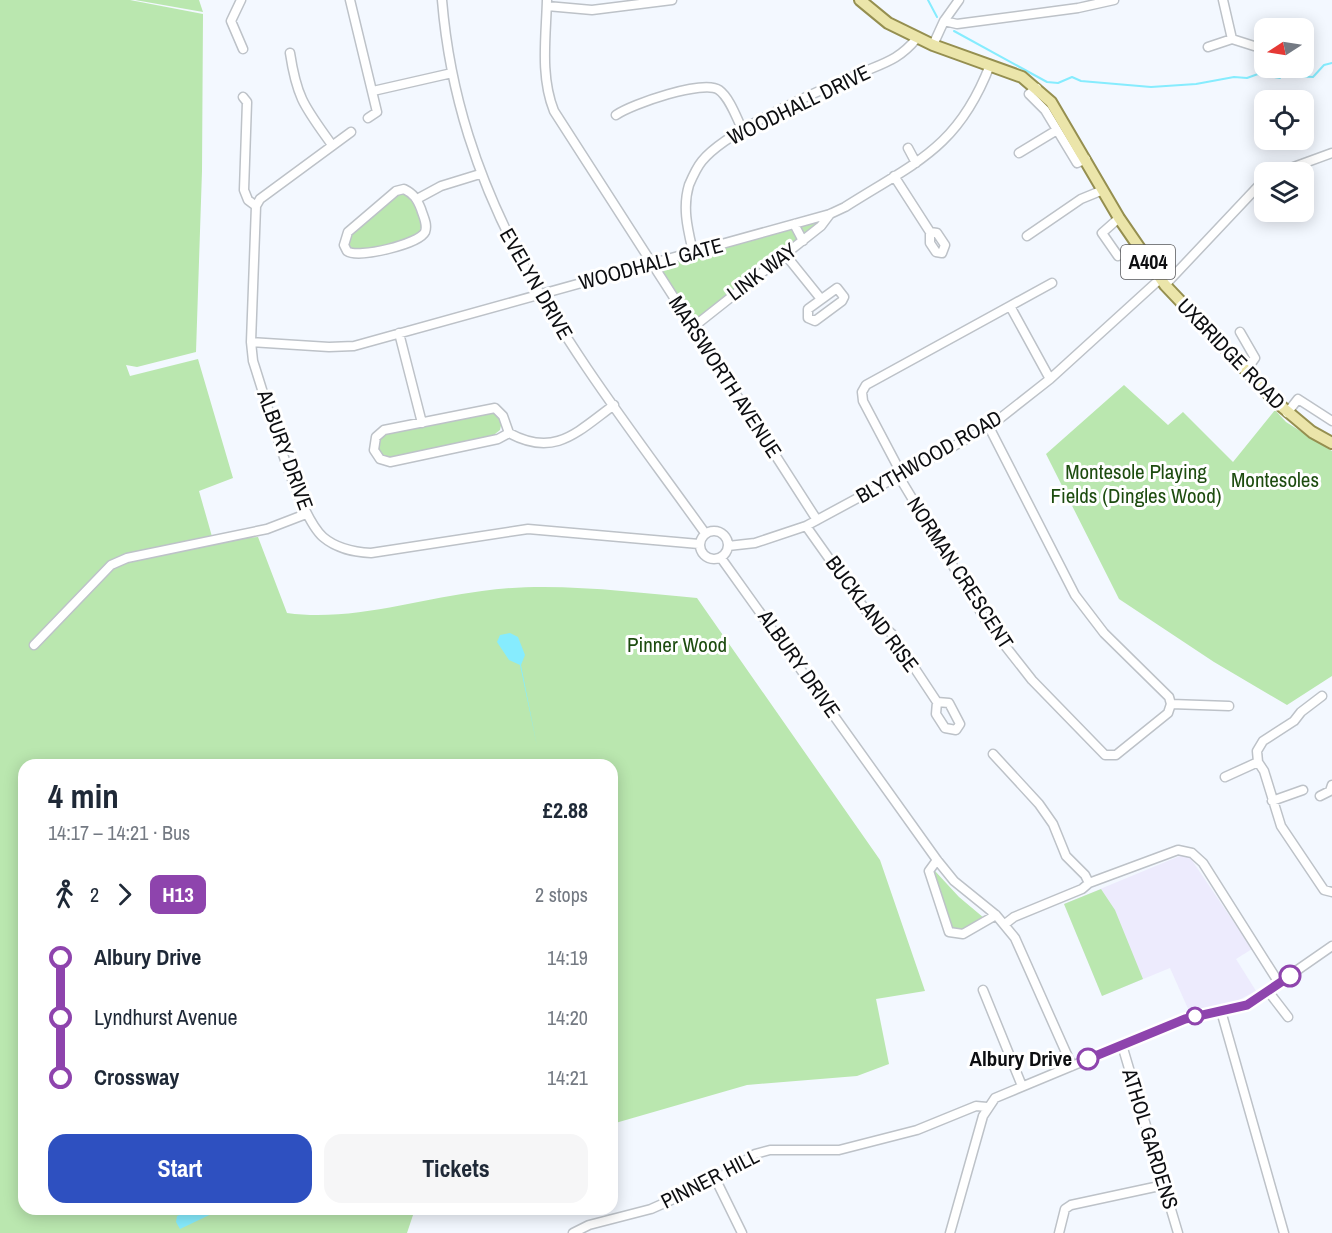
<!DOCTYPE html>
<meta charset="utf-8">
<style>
body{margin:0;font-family:"Archivo Narrow",sans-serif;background:#f6f6f7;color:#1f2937;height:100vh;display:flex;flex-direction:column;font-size:22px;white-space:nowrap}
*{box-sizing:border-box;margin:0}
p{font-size:20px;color:#747a83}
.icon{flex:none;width:33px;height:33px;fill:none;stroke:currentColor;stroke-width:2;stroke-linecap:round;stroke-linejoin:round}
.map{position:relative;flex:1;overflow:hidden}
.details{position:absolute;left:18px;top:759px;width:600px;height:456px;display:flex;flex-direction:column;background:#fff;border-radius:18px;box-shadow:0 3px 15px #0003}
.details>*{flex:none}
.badge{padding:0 12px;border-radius:9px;font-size:21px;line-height:39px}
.needle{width:39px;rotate:258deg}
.buttons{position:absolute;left:1254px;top:18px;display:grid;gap:12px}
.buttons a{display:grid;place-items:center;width:60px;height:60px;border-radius:12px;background:#fff;box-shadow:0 3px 15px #0003;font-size:30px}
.map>.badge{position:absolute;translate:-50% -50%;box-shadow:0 0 0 3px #fff}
.legs{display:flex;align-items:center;gap:9px;height:66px;padding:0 30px;font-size:20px}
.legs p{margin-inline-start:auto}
.overview{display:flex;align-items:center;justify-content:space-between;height:102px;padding:0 30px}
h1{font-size:33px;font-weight:800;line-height:45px}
.primary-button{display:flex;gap:12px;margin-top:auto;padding:12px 30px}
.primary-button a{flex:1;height:69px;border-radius:18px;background:#2e50c0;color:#fff;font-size:24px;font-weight:800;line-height:69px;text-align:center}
.primary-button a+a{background:#f6f6f7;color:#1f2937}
ul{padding:0 30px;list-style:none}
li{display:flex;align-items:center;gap:21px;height:60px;font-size:22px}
li i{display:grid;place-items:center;width:9px;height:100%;margin:0 8px;background:currentColor}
li i::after{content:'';width:15px;height:15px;margin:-8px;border:4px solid;border-radius:50%;background:#fff}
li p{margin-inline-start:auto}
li:first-child i{background:linear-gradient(#0000 50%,currentColor 0)}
li:last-child i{background:linear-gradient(currentColor 50%,#0000 0)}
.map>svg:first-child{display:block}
</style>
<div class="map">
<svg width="1332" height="1233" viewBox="0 0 1332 1233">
<rect width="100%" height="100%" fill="#f3f8ff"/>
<!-- education -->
<path fill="#edebfd" d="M1187,853L1252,949L1236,959L1256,991L1235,1002L1189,1011L1170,968L1102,996L1064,904Z"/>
<!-- green -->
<path fill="#bae7af" d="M0,0H130L203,14L202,171L196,352L137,367L126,365L130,376L198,359L233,478L199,491L213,540L258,537L287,613C351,622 418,599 482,591C549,581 630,592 697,598L880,860L925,991L876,999L889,1064L857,1076L747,1085L612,1124V765H24V1209H415L407,1233H0Z
M135,0H199L203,12Z
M399,193L410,195L422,225L418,235L357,253L348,248L349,236Z
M830,214L692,328L651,263Z
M1124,385L1168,425L1183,412L1233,462L1275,410L1286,422L1332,451V676L1287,705L1214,662L1119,599L1046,454Z
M489,411L496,414L502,421L500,430L490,438L391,459L382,457L377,449L378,439L385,434Z
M935,871L959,897L984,918L961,932L951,928L933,872Z
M1101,889L1115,910L1143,979L1102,996L1064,904Z"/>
<!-- water -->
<path fill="#86ecfe" d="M510,633L518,637L525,655L521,665L537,746L520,665L509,660L497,642L500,635Z
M195,1209H222L180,1229L176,1222L177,1216Z"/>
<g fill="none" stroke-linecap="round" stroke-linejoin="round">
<!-- stream -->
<path stroke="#86ecfe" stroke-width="2" d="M928,0L937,17
M954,31L1047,82L1058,83L1072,77L1081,81L1151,87L1196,84L1234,77L1247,78L1258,74L1280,78
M1293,76L1313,77L1324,65L1332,63"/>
<defs>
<path id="minor" d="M241,0L231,21L243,49
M350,0L377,112L368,118
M442,0C460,218 584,364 705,533
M547,0C546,37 540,76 554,111L817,520
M547,6L592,10L672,0
M944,21L957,24L1078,8L1114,0
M1232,39L1254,46
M933,45L944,21L959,0
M1208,47L1232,39L1223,0
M290,53C297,99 305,107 332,145
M1037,88L1029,94L1045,110L1077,163L1086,159
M373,91L452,73
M243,97L247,102L244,190L248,200L256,206
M616,115C632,104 704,79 719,90C730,98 737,119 743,131
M351,132L260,199L256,206L251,342L253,361C266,400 297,514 323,537C337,549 354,552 371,553L528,529L699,544
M908,148L916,163
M1019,153L1057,130
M1280,172L1332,153
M894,176L930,232L937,233L945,245L942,253L936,252L930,243V232
M404,189C414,194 417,199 421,209C423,216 428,224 425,232C419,244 358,259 347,251L344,245L348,232L396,191Z
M417,199L441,186L480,174
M794,224L803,241
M1027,236L1081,199L1103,190
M693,252C688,230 682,208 689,185C692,178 697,167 702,161C727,130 818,91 856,75C883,63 898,61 917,38
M784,253L821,299
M1118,256L1102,233L1119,218
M1165,285L1264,180
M837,288L844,297L842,301L815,321L808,318V309Z
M1010,306L1052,283
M692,328L821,226L830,214
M1240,332L1255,358L1245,372
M399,333L422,423
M251,342L329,347L354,346L830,214L845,207C916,162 958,148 990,65
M495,408L503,416L509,433L498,439L390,462L380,459L374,450L376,437L384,430Z
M1287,413L1298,399L1332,421
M509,433C555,458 577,432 614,405
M901,473L863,401L862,392L866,385L1010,306L1050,379
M898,475L988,624L1032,680L1105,755H1116L1168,713L1171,704L1169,697L1104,633L1075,595L989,427
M806,526L867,612L892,634L937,702L949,703L960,724L956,730L945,728L936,714L937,702
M700 545a14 14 0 1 1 28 0a14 14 0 1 1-28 0Z
M728,546L755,543L806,526L989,427L1050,379L1160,279
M721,558L937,860L954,881L996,915L1015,938L1072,1066
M34,645L111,565L127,558L267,529L306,514
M1171,704L1229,706
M993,754L1039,804L1053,824L1066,856L1085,875L1089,883
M1258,762L1257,751L1263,741L1294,721L1301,712L1322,696
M1225,777L1258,762L1264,771L1281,826L1324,890L1332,892
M1320,796L1330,791L1332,785
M1272,801L1303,790
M937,860L929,871L949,932L963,934L996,915
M1005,924L1014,917L1082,889L1089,883L1178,850L1192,853L1203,863L1279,983
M983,990L1022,1086
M1268,991L1288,1017
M1221,1011L1284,1233
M1122,1045L1178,1233
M716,1180L742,1233
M573,1233L589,1225L651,1209L716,1180L755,1154L770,1150H839L917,1130L976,1106L987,1107
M950,1233L983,1116L995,1098L1185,1019L1247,1005L1332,946
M1059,1233L1065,1209L1071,1205L1164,1185"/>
<path id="major" d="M860,0L888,23L933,45L1022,77L1051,102L1119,218L1165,285L1275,401L1312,432L1332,443"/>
</defs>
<!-- minor casing -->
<use href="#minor" stroke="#bdc2c8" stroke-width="11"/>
<!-- major casing -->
<use href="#major" stroke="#958f50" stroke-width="14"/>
<!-- minor -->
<use href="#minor" stroke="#fff" stroke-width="8"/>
<!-- major -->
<use href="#major" stroke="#ebe5aa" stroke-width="10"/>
</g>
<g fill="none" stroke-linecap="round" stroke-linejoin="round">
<defs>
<path id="line-1" d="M1088,1059L1185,1019L1247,1005L1290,976"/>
</defs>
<!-- line-1 casing -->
<use href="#line-1" stroke="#fff" stroke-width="14"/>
<!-- line-1 -->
<use href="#line-1" stroke="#8e44ad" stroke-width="9"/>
</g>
<!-- markers -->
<g fill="#fff" stroke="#8e44ad" stroke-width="3">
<circle cx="1290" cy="976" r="10"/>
<circle cx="1195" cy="1016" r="8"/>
<circle cx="1088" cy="1059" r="10"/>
</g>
<g text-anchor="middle" stroke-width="6" stroke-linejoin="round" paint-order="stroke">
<!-- shield labels -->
<rect fill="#fff" stroke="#565658" stroke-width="1.5" x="1121" y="245" width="54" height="34" rx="4.5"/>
<g font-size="20" font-weight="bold" fill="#0d0e11">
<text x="1148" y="269">A404</text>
</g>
<!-- street labels -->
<g font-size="21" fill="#0d0e11" stroke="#fff">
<text transform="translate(799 105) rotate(-26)" y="7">WOODHALL DRIVE</text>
<text transform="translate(651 264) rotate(-15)" y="7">WOODHALL GATE</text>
<text transform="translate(762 272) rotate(-37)" y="7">LINK WAY</text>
<text transform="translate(536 284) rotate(60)" y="7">EVELYN DRIVE</text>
<text transform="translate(1231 354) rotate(46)" y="7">UXBRIDGE ROAD</text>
<text transform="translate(725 377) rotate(57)" y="7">MARSWORTH AVENUE</text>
<text transform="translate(285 450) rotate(70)" y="7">ALBURY DRIVE</text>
<text transform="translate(929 457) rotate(-30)" y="7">BLYTHWOOD ROAD</text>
<text transform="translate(960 573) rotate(57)" y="7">NORMAN CRESCENT</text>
<text transform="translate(872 614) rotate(53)" y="7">BUCKLAND RISE</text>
<text transform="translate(799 664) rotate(55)" y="7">ALBURY DRIVE</text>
<text transform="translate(1150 1139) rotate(73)" y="7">ATHOL GARDENS</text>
<text transform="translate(710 1179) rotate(-27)" y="7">PINNER HILL</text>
</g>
<!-- park labels -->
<g font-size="21" fill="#1d4c0f" stroke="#fff">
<text x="1136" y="479">Montesole Playing<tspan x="1136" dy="24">Fields (Dingles Wood)</tspan></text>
<text x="1275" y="487">Montesoles</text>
<text x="677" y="652">Pinner Wood</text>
</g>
<!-- stop labels -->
<g font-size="21" font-weight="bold" fill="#0d0e11" stroke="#fff" text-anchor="end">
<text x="1072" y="1066">Albury Drive</text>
</g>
</g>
</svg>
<div class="buttons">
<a><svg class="needle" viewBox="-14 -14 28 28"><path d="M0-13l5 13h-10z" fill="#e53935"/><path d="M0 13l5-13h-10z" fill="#747a83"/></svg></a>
<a><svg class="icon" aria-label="locate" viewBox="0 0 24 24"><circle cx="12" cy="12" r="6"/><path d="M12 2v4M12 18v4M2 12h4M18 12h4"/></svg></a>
<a><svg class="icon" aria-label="layers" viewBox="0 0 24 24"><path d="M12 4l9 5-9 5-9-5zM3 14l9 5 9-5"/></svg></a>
</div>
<section class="details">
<div class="overview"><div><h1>4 min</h1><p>14:17 – 14:21 · Bus</p></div><b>£2.88</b></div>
<div class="legs"><svg class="icon" aria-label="walk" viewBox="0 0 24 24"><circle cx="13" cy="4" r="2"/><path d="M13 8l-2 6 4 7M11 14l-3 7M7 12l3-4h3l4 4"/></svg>2<svg class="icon" aria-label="forward" viewBox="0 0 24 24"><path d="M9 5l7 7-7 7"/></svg><b class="badge" style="background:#8e44ad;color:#fff">H13</b><p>2 stops</p></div>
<ul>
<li><i style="color:#8e44ad"></i><b>Albury Drive</b><p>14:19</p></li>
<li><i style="color:#8e44ad"></i><span>Lyndhurst Avenue</span><p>14:20</p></li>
<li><i style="color:#8e44ad"></i><b>Crossway</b><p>14:21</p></li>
</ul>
<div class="primary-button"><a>Start</a><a>Tickets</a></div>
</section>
</div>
